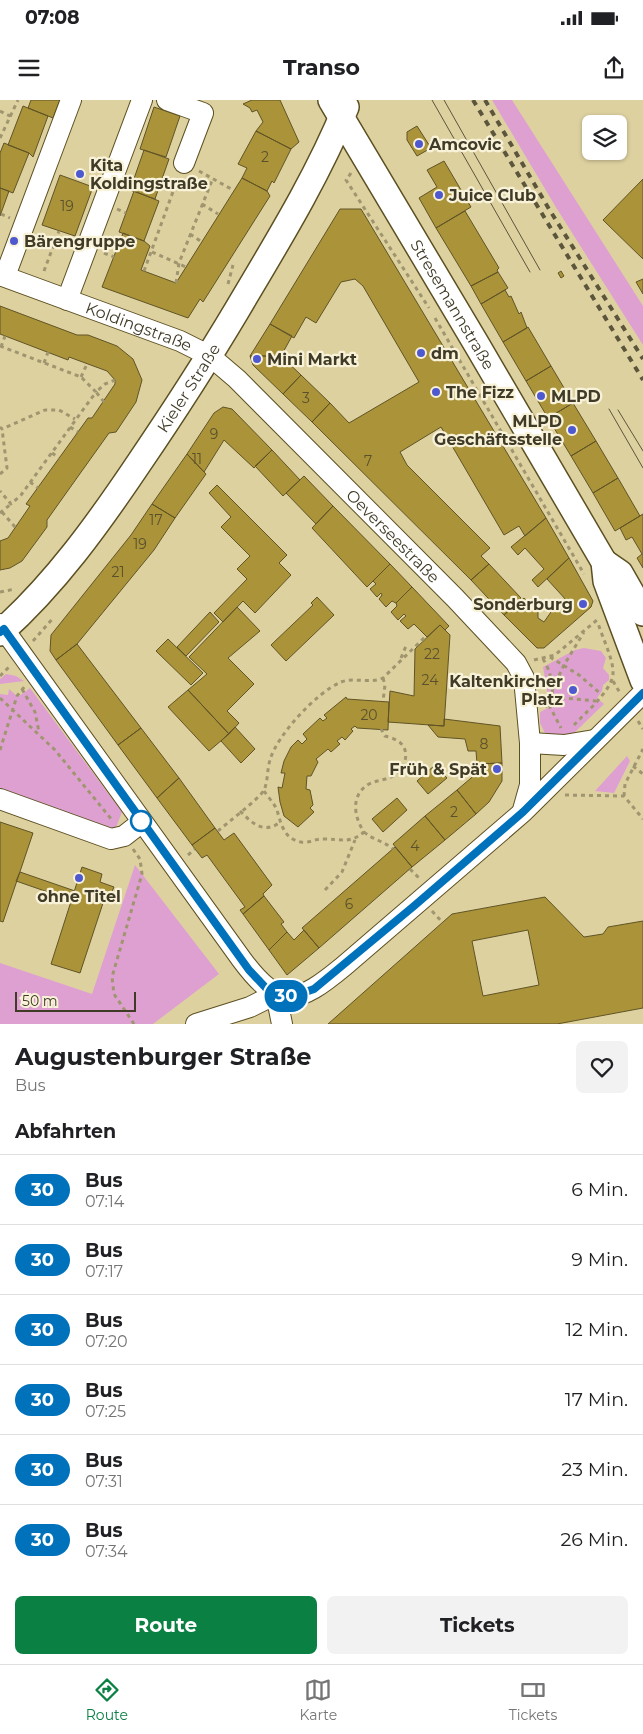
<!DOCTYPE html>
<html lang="de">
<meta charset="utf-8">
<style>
body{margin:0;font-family:Montserrat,sans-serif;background:#f2f2f2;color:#202124;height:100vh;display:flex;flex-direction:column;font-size:19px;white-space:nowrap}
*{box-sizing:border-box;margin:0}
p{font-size:16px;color:#757577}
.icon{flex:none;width:28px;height:28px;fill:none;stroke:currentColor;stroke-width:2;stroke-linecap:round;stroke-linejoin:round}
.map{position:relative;height:924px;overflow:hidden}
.sheet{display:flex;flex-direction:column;background:#fff;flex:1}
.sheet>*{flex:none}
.badge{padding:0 10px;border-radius:16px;font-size:18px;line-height:32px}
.controls{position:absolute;left:582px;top:15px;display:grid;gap:10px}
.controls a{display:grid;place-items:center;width:45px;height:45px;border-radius:8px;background:#fff;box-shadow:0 1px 4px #0004;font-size:25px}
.scale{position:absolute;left:15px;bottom:12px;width:121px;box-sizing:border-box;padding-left:5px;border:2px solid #403b27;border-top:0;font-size:14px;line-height:18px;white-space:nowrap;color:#403b27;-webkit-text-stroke:4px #f8f2d9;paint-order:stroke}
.map>.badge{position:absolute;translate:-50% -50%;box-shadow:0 0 0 2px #fff}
h2{padding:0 15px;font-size:19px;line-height:45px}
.round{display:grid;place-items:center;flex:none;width:52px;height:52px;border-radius:8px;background:#f2f2f2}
.headline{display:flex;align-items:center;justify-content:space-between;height:85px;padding:0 15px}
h1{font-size:24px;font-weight:700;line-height:38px}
.action{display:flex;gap:10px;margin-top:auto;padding:10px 15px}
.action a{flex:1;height:58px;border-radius:8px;background:#0b8043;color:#fff;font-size:20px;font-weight:700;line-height:58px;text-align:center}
.action a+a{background:#f2f2f2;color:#202124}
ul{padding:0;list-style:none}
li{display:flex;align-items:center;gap:15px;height:70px;padding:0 15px;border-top:1px solid #e0e0e0}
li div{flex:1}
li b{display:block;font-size:19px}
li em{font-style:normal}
li .badge{min-width:55px;font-weight:700;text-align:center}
.status{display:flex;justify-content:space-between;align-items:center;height:35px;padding:0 25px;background:#fff;direction:ltr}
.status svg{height:14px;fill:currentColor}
header{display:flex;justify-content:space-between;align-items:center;height:65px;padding:0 15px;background:#fff;font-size:22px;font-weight:700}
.tabs{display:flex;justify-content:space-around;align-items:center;height:70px;border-top:1px solid #e0e0e0;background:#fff;font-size:14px;color:#757577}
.tabs a{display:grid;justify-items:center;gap:2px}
.tabs .on{color:#0b8043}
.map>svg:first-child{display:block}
</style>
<div class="status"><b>07:08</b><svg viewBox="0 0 49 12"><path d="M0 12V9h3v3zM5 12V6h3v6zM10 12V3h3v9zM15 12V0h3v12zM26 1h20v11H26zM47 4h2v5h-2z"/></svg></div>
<header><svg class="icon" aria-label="menu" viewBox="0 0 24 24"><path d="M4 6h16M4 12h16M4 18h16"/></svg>Transo<svg class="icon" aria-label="share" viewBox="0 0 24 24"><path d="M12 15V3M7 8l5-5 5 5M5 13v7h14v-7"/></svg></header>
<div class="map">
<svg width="643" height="924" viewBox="0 0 643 924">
<rect width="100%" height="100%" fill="#ded1a0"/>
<!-- green -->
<path fill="#dea0d1" d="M492,0H512L643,206V245L557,109Z
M584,548L601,551L606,558L603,568L609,575V580L603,585L602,591L597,598L604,604L572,635L553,638L545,633L540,623V612L550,607L543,567L575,550Z
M6,574L16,576L24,581L0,584V579Z
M30,588L122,712L115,730L0,690V594L8,595L9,589L18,597Z
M627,656L630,661L614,693L595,691Z
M135,765L219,874L153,924H0V863L92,894Z"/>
<!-- building -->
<path fill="#aa9339" stroke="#605426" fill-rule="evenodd" d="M31,0H60L53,18L28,8Z
M252,0H280L299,42L291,49L256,31L263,22L257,10L252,12L250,8L243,4Z
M23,6L48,16L33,57L29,53L8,45Z
M154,7L180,16L166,57L140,49Z
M417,26L431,48L417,56L407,40V32Z
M256,31L291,49L274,83L272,81L267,91L242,78L247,68L238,64Z
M4,43L29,53L13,93L0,88V53Z
M144,50L169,59L155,99L130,90Z
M444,61L471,107L436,128L419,98L437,87L427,70Z
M60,75L93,87L75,136L42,125Z
M242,78L267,91L270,96L203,202L200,199L188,218L102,187L123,133L144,141L150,146L141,170L176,183Z
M643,79V159L603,120Z
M0,88L9,91L0,116Z
M134,91L159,101L144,141L119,132Z
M340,109H361L546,418L525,436L519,426L504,435L441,327L400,352L407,365L490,448L481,456L489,464L471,480L312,322L330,303L349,323L419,282L363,186L355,179L341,182L316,223L306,217L294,238L270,224Z
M465,111L499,168L497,170L498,172L471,186L436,128Z
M561,171L564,176L561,178L558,173Z
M498,172L508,188L481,204L471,186Z
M643,179V194L636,182Z
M505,190L509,197L511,196L519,214L521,212L527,228L503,242L481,204Z
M0,206L77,235H88L117,246L133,259L142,280L136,302L116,332L109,333L79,375L47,420V427L22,461L10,468L0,470V441L8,438L30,406L26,404L88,318H92L115,284V280L107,271L69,257L68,260L0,234Z
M270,224L292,236L281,256H250Z
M528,227L551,266L526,281L503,242Z
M250,256H281L301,275L283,294L253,265Z
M551,266L573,303L548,318L526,281Z
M301,275L330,303L312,322L283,294Z
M573,303L596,341L571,356L548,318Z
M223,307L232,309L272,350L254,368L224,340L204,372L187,354L214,313Z
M596,341L618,378L593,393L571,356Z
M272,350L300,380L283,396L255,366Z
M187,354L206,374L175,418L152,404Z
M304,376L333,406L316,424L286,393Z
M618,378L640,416L615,431L593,393Z
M217,385L287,455L279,463L291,475L255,513L243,501L223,522L214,513L247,479L237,469L250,456L221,427L231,417L209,393Z
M152,404L175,418L154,450L77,544L56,560L50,551L51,535L131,435Z
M333,406L390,464L367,487L312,428Z
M643,414V468L637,458L642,454L632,437L626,440L620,428Z
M546,418L569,458L538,487L532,480L544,469L525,448L518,455L511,447Z
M569,458L593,501L591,507L544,548H537L504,515L524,498L538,511V518L544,522L551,512L549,511L555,505L567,501L547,479Z
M390,464L412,487L396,503L392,501L386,507L379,499L382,495L381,493L377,497L370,489L376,484L373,481Z
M489,464L521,498L504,515L471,480Z
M412,487L449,526L445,530L440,525L427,537L414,524L408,529L400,521L406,516L404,514L398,520L391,512L397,506L396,503Z
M317,497L334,515L286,561L271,545L313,505L311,503Z
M237,507L260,531L228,558L254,584L227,611L239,623L229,634L188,590L207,574L189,557Z
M210,512L219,522L186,556L177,547Z
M440,525L450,535L444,626L388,622L390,591L414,596L415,549Z
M168,539L203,573L191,585L156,551Z
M77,544L141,628L118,645L56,560Z
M188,590L229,634L209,651L168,607Z
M346,597L347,599L389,602L388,630L357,628L355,626L351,629L353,631L345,640L342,637L337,641L340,644L331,652L328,649L316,659L318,662L311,676H307L306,689L310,690L313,705L310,708L314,712L298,727L284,716L280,702L278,687L282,688L285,673H281L284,661L291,647L298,640L302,644L307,639L303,634L320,618L323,621L327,618L324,615Z
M444,619L500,626L502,663L477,664L476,651H468L465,639L438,637L428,625L444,626Z
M235,627L255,649L241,663L221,641Z
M141,628L179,678L157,698L118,645Z
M502,663V681L489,702L476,714L457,690L477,673V664Z
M435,665L447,678L428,694L417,681Z
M179,678L215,728L192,745L157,698Z
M457,690L476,714L445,740L425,716Z
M397,698L407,710L383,732L372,719Z
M425,716L445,740L412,767L393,744Z
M0,722L33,733L3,822L0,821Z
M215,728L224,740L234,733L272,785L263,794L264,796L243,814L240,810L245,807L207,755L202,758L192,745Z
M395,747L412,767L319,848L302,828Z
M82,767L102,774L100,782L114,787L110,796L106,794L80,873L51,864Z
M20,772L75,791L71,800L16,781Z
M264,796L284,822L281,824L287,832L269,850L243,814Z
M545,797L584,837L603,834L608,827L643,821V908L557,924H328L452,814ZM528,830L539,885L483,896L472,841Z
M304,830L319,848L287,875L269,850L287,832L294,840Z"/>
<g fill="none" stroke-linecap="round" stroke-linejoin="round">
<defs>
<g id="minor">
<path d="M167,0L203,13L184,63"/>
<path id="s1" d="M0,175L180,241L210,256L237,279L455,498L516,563L524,578L530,643V685L523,710"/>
<path d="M5,176L71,0"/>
<path d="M67,200L142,0"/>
<path d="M0,524L242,860C280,911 298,904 344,866L523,712L643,593"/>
<path d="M530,643L564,645L594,640"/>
<path d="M0,699L111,739L124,736L142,722"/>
<path d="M276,894L282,924"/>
<path d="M196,924L250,907L276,894"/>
</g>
<g id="major">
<path id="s2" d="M331,0L477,245L604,462L606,481L643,580"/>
<path d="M604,462L620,473L643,513"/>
<path id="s3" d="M0,533C55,484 98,424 139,363C173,313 206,262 237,210C276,144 317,78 346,7"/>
</g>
</defs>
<!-- minor casing -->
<use href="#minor" stroke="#5c5022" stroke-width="22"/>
<!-- major casing -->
<use href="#major" stroke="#5c5022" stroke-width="28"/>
<!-- path -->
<path stroke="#9f956f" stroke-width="3" stroke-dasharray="4 4" stroke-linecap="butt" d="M0,11L10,16
M0,38L18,0
M199,71L233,90
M351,73L346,80L429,208
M202,104L218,114
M117,109L126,113
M1,114L10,118
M190,134L202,142
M152,152L186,167
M104,153L114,157
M44,171L59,131
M144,171L178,78
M176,183L179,163L213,78
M228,184L233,165
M435,218L584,474
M0,246L81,277L96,292L21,395L11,404L0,391
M1,247L5,236
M44,263L48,252
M81,277L87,264
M104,302L96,292L105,284L115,280
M0,327L2,329L45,310H59L75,319
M70,327L78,332
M52,353L59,358
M0,374L7,368L2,329
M30,382L38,388
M2,412L15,427
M0,413L11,404
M0,492L15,489
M33,541L54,517
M550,557L579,575L602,595
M401,558L406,546
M543,559C551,571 559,599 544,608
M534,560L555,555L597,520
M0,576L10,566
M383,578L385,585L383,601
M613,581L620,593
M22,589L35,612L39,632
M552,590L564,565L584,532
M553,597L596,601
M0,598L55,650L112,720
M549,605L561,628
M638,621L643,629
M574,625C585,613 614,589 613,572C613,558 602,537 598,523
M0,650L17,596L25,586
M633,666L643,674
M264,691C268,697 274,703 277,710C281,724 284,739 301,742C308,744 316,738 324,739C341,739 350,744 364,732C354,717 350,695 369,684C377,680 387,680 395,675C407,667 411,647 396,640C393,638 388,637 385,636L381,629
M565,695L624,696L643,719
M624,696L625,684L643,649
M240,711C252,723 263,734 279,723
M218,731C227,723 259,699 264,690C268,682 267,669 270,660C277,635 317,592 341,582C354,577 370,584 383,578L426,536
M364,732C373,740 384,741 393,749
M133,749L140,759L142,774L112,877L114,894L134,924
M188,755L195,749
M410,769L419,778
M325,790L342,772L355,740
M432,811L443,823"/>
<!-- minor -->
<use href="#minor" stroke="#fff" stroke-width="20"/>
<!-- major -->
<use href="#major" stroke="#fff" stroke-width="25"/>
<!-- tram -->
<path stroke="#5b553c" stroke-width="1" d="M432,0L530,172
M444,0L540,170
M609,309L643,368
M618,310L643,351"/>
<!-- rail -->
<path stroke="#5b553c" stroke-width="4" stroke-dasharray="6 6" stroke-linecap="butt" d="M473,0L643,280
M485,0L549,109L643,259"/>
</g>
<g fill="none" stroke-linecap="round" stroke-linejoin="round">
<defs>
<path id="line" d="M0,532L4,529L249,870L266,888L282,896H294L314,889L414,806L523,712L643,593"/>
</defs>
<!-- line casing -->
<use href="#line" stroke="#fff" stroke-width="11"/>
<!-- line -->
<use href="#line" stroke="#0072bc" stroke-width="8"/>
</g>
<!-- markers -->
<g fill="#4e59cf" stroke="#f8f2d9" stroke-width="2">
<circle cx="419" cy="44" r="5"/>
<circle cx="80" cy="74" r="5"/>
<circle cx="439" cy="95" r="5"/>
<circle cx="14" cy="141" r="5"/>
<circle cx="421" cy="253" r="5"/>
<circle cx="257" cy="259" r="5"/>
<circle cx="436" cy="292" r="5"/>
<circle cx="541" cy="296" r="5"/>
<circle cx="572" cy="330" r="5"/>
<circle cx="583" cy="504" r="5"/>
<circle cx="573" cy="590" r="5"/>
<circle cx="497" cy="669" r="5"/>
<circle cx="79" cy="778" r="5"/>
</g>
<circle fill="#fff" stroke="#0072bc" stroke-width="2.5" cx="141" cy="721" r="10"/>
<g text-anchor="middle" stroke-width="4.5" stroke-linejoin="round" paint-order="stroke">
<!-- number labels -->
<g font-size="14" fill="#5a512c">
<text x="265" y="62">2</text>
<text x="67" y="111">19</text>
<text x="306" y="303">3</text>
<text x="214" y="339">9</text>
<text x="197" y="364">11</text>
<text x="368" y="366">7</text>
<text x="156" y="425">17</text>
<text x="140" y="449">19</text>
<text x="118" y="477">21</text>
<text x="432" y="559">22</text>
<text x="430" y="585">24</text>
<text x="369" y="620">20</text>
<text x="484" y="649">8</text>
<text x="454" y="717">2</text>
<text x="415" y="751">4</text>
<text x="349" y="809">6</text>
</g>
<!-- poi labels -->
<g font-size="16" font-weight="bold" fill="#403b27" stroke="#f8f2d9" text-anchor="start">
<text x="429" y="50">Amcovic</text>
<text x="90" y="71">Kita<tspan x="90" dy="18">Koldingstraße</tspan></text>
<text x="449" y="101">Juice Club</text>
<text x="24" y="147">Bärengruppe</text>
<text x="431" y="259">dm</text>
<text x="267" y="265">Mini Markt</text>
<text x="446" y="298">The Fizz</text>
<text x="551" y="302">MLPD</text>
<text x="562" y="327" text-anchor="end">MLPD<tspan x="562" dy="18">Geschäftsstelle</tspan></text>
<text x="573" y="510" text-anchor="end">Sonderburg</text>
<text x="563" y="587" text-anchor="end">Kaltenkircher<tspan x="563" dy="18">Platz</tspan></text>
<text x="487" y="675" text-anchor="end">Früh &amp; Spät</text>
<text x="79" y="802" text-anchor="middle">ohne Titel</text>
</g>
<!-- street labels -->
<g font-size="16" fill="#403b27" stroke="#f8f2d9">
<text dy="6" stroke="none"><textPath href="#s2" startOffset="238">Stresemannstraße</textPath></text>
<text dy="6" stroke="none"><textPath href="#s1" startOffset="148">Koldingstraße</textPath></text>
<text dy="6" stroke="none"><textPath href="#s3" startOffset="310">Kieler Straße</textPath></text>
<text dy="6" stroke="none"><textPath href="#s1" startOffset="482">Oeverseestraße</textPath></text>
</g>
</g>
</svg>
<div class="controls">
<a><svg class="icon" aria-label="layers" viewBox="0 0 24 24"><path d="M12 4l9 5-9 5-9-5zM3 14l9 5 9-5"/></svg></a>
</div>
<div class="scale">50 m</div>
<b class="badge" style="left:286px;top:896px;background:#0072bc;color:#fff">30</b>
</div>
<section class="sheet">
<div class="headline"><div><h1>Augustenburger Straße</h1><p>Bus</p></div><a class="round"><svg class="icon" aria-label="heart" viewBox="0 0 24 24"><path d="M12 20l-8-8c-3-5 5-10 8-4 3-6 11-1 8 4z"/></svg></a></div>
<h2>Abfahrten</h2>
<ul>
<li><span class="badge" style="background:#0072bc;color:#fff">30</span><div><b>Bus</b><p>07:14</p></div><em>6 Min.</em></li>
<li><span class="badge" style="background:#0072bc;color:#fff">30</span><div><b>Bus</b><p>07:17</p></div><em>9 Min.</em></li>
<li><span class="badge" style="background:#0072bc;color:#fff">30</span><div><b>Bus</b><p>07:20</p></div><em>12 Min.</em></li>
<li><span class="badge" style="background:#0072bc;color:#fff">30</span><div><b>Bus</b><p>07:25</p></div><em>17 Min.</em></li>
<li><span class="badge" style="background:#0072bc;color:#fff">30</span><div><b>Bus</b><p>07:31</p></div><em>23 Min.</em></li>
<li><span class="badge" style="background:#0072bc;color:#fff">30</span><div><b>Bus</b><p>07:34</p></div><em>26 Min.</em></li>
</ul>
<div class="action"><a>Route</a><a>Tickets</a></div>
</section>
<nav class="tabs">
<a class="on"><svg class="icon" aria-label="directions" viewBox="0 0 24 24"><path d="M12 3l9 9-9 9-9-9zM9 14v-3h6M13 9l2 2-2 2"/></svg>Route</a>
<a><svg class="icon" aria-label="map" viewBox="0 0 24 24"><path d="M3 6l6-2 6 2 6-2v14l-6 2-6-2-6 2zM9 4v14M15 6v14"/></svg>Karte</a>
<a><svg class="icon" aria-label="tickets" viewBox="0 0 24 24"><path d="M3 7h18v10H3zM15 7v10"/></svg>Tickets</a>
</nav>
